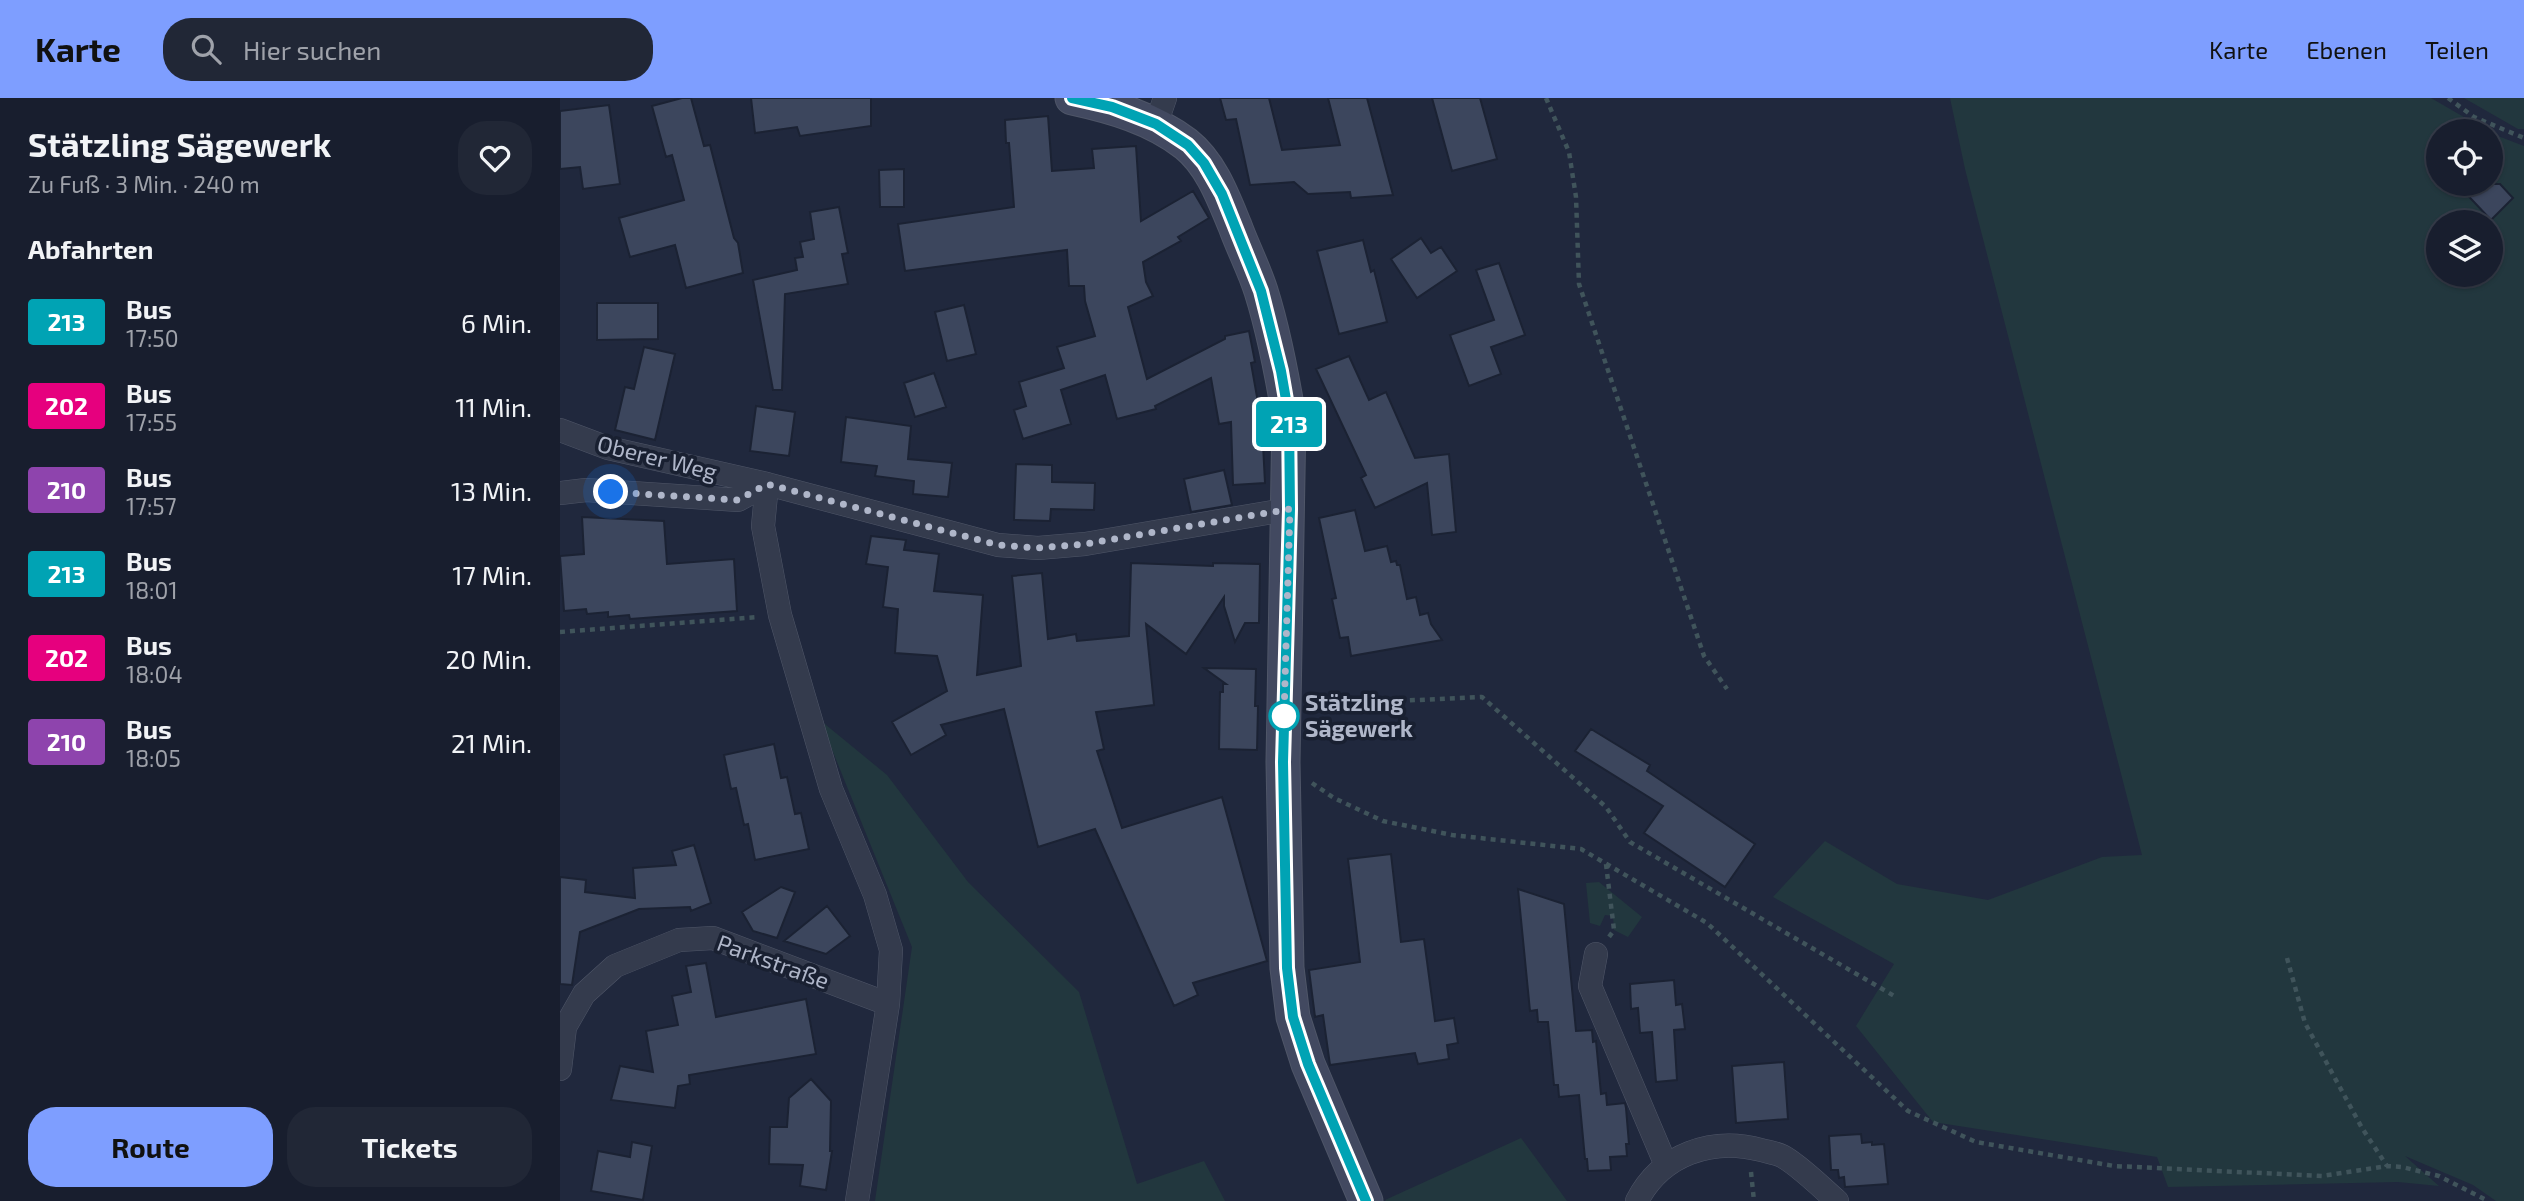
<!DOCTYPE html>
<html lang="de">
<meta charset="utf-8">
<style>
body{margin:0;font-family:"Exo 2",sans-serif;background:#212736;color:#f1f3f6;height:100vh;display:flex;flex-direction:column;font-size:26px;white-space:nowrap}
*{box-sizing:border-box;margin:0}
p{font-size:23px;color:#9fa2aa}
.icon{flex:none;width:38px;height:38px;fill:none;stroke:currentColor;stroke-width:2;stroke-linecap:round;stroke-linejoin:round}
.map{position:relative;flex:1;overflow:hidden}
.panel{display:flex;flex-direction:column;background:#181e2e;width:560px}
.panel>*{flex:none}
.badge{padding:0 14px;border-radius:5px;font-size:24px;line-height:46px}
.tools{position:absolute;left:1866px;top:21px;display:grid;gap:14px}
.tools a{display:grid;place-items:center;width:77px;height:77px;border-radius:50%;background:#181e2e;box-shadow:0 2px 5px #0004,0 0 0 2px #363c4a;font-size:35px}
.you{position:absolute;width:35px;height:35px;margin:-18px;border:5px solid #fff;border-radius:50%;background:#1a73e8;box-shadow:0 0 0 10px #1a73e833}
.map>.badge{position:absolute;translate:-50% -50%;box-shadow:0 0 0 4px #fff}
h2{padding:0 28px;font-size:26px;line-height:63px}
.round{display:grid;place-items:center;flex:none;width:74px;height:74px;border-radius:28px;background:#212736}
.summary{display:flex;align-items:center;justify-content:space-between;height:119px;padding:0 28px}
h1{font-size:33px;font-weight:700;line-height:52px}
.primary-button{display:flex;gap:14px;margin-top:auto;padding:14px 28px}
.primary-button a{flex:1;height:80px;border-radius:28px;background:#7e9eff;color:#111;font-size:28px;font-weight:700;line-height:80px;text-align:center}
.primary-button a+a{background:#212736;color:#f1f3f6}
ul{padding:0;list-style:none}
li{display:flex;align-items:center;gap:21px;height:84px;padding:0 28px}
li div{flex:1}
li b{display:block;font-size:26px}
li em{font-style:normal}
li .badge{min-width:77px;font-weight:700;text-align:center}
header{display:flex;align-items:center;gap:42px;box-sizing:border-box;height:98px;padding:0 35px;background:#7e9eff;color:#111}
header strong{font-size:33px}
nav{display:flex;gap:38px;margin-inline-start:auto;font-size:24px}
.search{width:490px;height:63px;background:#212736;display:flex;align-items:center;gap:18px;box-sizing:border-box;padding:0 24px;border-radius:28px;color:#9fa2aa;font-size:26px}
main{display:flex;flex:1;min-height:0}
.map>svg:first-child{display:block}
</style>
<header>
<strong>Karte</strong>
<div class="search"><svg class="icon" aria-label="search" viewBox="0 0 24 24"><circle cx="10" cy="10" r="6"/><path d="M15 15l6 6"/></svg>Hier suchen</div>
<nav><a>Karte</a><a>Ebenen</a><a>Teilen</a></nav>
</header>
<main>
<section class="panel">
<div class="summary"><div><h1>Stätzling Sägewerk</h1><p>Zu Fuß · 3 Min. · 240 m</p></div><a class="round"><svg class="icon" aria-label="heart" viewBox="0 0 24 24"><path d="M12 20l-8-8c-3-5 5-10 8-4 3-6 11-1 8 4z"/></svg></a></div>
<h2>Abfahrten</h2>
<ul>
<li><span class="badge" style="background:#00a3b4;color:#fff">213</span><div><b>Bus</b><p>17:50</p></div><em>6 Min.</em></li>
<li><span class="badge" style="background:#e6007e;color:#fff">202</span><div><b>Bus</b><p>17:55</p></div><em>11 Min.</em></li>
<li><span class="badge" style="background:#8e44ad;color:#fff">210</span><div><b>Bus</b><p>17:57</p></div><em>13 Min.</em></li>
<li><span class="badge" style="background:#00a3b4;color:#fff">213</span><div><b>Bus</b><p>18:01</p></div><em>17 Min.</em></li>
<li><span class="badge" style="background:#e6007e;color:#fff">202</span><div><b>Bus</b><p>18:04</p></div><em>20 Min.</em></li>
<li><span class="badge" style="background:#8e44ad;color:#fff">210</span><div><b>Bus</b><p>18:05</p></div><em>21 Min.</em></li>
</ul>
<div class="primary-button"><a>Route</a><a>Tickets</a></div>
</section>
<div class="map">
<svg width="1964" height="1103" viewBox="0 0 1964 1103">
<rect width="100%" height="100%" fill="#20283d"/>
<!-- green -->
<path fill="#22373e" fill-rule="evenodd" d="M1390,0H1871L1928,33H1878V86H1930V35L1964,48V1103H1936L1913,1087L1845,1058L1879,1088L1838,1084L1608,1089L1597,1059L1373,1024L1296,928L1334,866L1213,799L1265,743L1337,786L1428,802L1542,759L1582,757L1405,71ZM1878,124H1930V177H1878Z
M1904,0H1964V31H1958Z
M260,622L327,677L408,784L519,894L577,1086L644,1063L665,1103H315L352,849Z
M1039,784L1082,819L1068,839L1054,832L1053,818L1045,817L1040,828L1030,825L1026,785Z
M961,1040L1007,1103H826L825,1102Z"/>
<!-- building -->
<path fill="#3c465d" stroke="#1b2233" stroke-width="2" d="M122,0H131L144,48L150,47L174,140L178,145L183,175L126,190L115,147L70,159L59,120L124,102L112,57L106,59L92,8Z
M191,0H311V28L240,38L237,29L195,35Z
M660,0H709L722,52L780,47L768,0H807L833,97L791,100L790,94L748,96L734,84L690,87L676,21L666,22Z
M872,0H920L937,61L892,73Z
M49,7L60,86L23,91L20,69L0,71V13Z
M488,18L492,73L534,70L532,51L576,48L581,123L633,93L649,120L618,139L621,143L583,164L586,184L593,198L568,209L587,281L665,241V238L689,233L695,264L691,265L702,327L705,385L673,387L671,324L659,326L651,280L595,308L596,311L557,321L545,277L501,292L511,326L463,341L454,312L466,308L459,284L504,270L497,249L535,238L525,203L524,188H509L507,152L345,173L338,126L454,109L449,45H446L445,22Z
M344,71V109H320L319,72Z
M1897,86H1940L1953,100L1931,122Z
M279,109L288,155L282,156L288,186L225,196L222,292H213L193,182L237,172L235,160L243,159L240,144L254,141L250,114Z
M861,140L871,155L881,149L897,173L857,200L831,161Z
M803,142L811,174L814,172L827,224L779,236L757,153Z
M939,165L965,237L931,249L941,276L909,288L890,237L934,222L916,172Z
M37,205H98V241L37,242Z
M404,207L416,256L387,263L375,214Z
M84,249L115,256L95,342L55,332L65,289L74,291Z
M789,258L809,302L826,294L855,360L889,356L896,434L872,437L867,385L815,410L801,380L806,377L756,271Z
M374,275L386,309L355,319L344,285Z
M196,308L235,314L229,358L190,353Z
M286,319L351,328L348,361L392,365L388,399L353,396L354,383L315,378L317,368L281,364Z
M456,366L492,367V384L535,385L534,412L491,411L490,423L454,422Z
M664,372L672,407L631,414L624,381Z
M795,412L805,453L827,448L831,464L836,463L837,467H840L847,501L856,499L860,517L868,515L871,526L882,542L791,558L788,539L780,540L772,501L776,500L759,420Z
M22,419L104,423L107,466L174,461L177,513L70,521L69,517L48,519V514L27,516L26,511L4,513L0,458L24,456Z
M311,438L346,442L344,452L379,456L374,493L423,497L417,577L461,568L452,478L482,475L488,541L516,536L517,543L569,538L571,465L653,468V465L700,466L699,525H685L675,544L664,508V499L626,556L586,526L594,607L536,614L544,651L537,653L562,730L662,699L707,863L633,885L638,897L614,908L535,731L478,749L444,611L381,627L386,637L351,657L332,624L387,593L377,558L335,555L338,511L323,509L328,469L306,466Z
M644,570L696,571L695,608H698L697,652L659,651L660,594H663V586H666Z
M1031,631L1090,667L1087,673L1195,746L1165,789L1084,735L1103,708L1015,653Z
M214,646L221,680L227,679L235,716L241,715L249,751L195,762L188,726L184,727L176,690L171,691L164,657Z
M134,747L151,805L131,813L130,809L79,811L20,834L12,887L0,886V779L26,782L25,794L75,800L73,770L116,767L112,753Z
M831,756L841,844L864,841L875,923L894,920L898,945L887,947L889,961L858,966L855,955L770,967L763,917L755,919L749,872L800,864L788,761Z
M221,789L235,794L217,840L193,833L182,814Z
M958,791L1004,806L1016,933L1032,932L1033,944L1036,943L1041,996L1046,995L1047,1007L1065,1005L1066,1010L1069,1046H1066L1067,1058L1050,1059L1051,1072L1028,1073L1027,1061H1025L1019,997L999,999L998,987H994L988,924H978L977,912L970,913Z
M267,808L290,838L266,856L224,843Z
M146,865L156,919L246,901L256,956L129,977L130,986L118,988L115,1010L51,1002L60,968L93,974L86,933L118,927L112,898L131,894L126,868Z
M1114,882L1116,907L1122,906L1125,931L1114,932L1117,982L1096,984L1092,934L1080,935L1078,910L1071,911L1070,886Z
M1224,964L1228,1021L1176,1025L1172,968Z
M251,981L271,1003L270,1053H272L266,1092L240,1088L243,1067L209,1066L210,1029H227L229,1000Z
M1301,1036L1302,1045L1312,1044V1047L1324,1046L1328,1086L1285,1089L1284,1079L1279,1080L1278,1072H1271L1269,1038Z
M72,1044L92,1048L83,1102L31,1093L38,1053L70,1059Z"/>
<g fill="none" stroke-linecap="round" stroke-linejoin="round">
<defs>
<path id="street" d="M596,26L605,0
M0,332L48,350L207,386L438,447L478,450L525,446L730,411
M207,386L203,428L220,517L271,691L315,797L331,852L328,906L297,1103
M0,395L26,392L178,402L207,386
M1036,856L1030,888L1106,1067
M0,971L5,929L24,896L55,868L119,842L153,840L328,906
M1077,1103C1101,1056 1152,1039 1201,1052C1208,1054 1216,1055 1222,1058C1238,1066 1263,1091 1277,1103"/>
<path id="secondary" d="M512,0C553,9 592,20 626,46C651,66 663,99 675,128C683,150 694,171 701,193C714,234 722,277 729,319L723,664L727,870L733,919L748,966L806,1103"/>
</defs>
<!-- street casing -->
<use href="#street" stroke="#4f5668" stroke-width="24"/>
<!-- secondary casing -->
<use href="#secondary" stroke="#4f5668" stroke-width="35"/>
<!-- path -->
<path stroke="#40545b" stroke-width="4.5" stroke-dasharray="5 5" stroke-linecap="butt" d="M986,0L1009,54L1016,99L1019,186L1144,558L1167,591
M1888,0L1914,19L1964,40
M0,534L198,519
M750,607L922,599L1046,709L1070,744L1336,899
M752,685L774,700L823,723L892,737L1021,751L1147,825L1348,1013L1416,1044L1554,1068L1762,1078L1827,1068L1842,1069L1879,1078L1928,1103
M1046,766L1054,832L1049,839
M1727,860L1745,925L1802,1030L1827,1068
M1191,1074L1194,1103"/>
<!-- street -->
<use href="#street" stroke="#343b4d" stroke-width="23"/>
<!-- secondary -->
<use href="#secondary" stroke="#424960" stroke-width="33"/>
</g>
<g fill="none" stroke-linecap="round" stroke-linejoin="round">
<defs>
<path id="line" d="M512,0L552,9L596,26L628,47L644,65L662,96L701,193L721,273L729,319L730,411L723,664L727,870L733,919L748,966L806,1103"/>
</defs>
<!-- line casing -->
<use href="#line" stroke="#fff" stroke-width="16"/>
<!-- line -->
<use href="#line" stroke="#00a3b4" stroke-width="10"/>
<!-- walk -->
<path stroke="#afb6c9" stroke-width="7" stroke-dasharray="0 12.6" d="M51,394L178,402L207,386L438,447L478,450L525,446L730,411L724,618"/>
</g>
<!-- markers -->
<circle fill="#fff" stroke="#00a3b4" stroke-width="3.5" cx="724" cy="618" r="14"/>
<g text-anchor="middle" stroke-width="7" stroke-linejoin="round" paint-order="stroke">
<!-- street labels -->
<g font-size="23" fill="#afb6c9" stroke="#192031">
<text transform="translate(97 360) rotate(14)" y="8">Oberer Weg</text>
<text transform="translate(213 864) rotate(20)" y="8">Parkstraße</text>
</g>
<!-- stop labels -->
<g font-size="23" font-weight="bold" fill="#afb6c9" stroke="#192031" text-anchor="start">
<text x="745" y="613">Stätzling<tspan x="745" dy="26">Sägewerk</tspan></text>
</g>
</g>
</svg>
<div class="tools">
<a><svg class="icon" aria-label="locate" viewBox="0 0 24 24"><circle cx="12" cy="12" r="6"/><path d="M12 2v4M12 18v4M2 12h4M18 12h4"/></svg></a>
<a><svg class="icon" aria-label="layers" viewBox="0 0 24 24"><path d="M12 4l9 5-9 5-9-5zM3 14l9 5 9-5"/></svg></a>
</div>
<div class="you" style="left:51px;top:394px"></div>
<b class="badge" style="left:729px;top:326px;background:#00a3b4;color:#fff">213</b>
</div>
</main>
